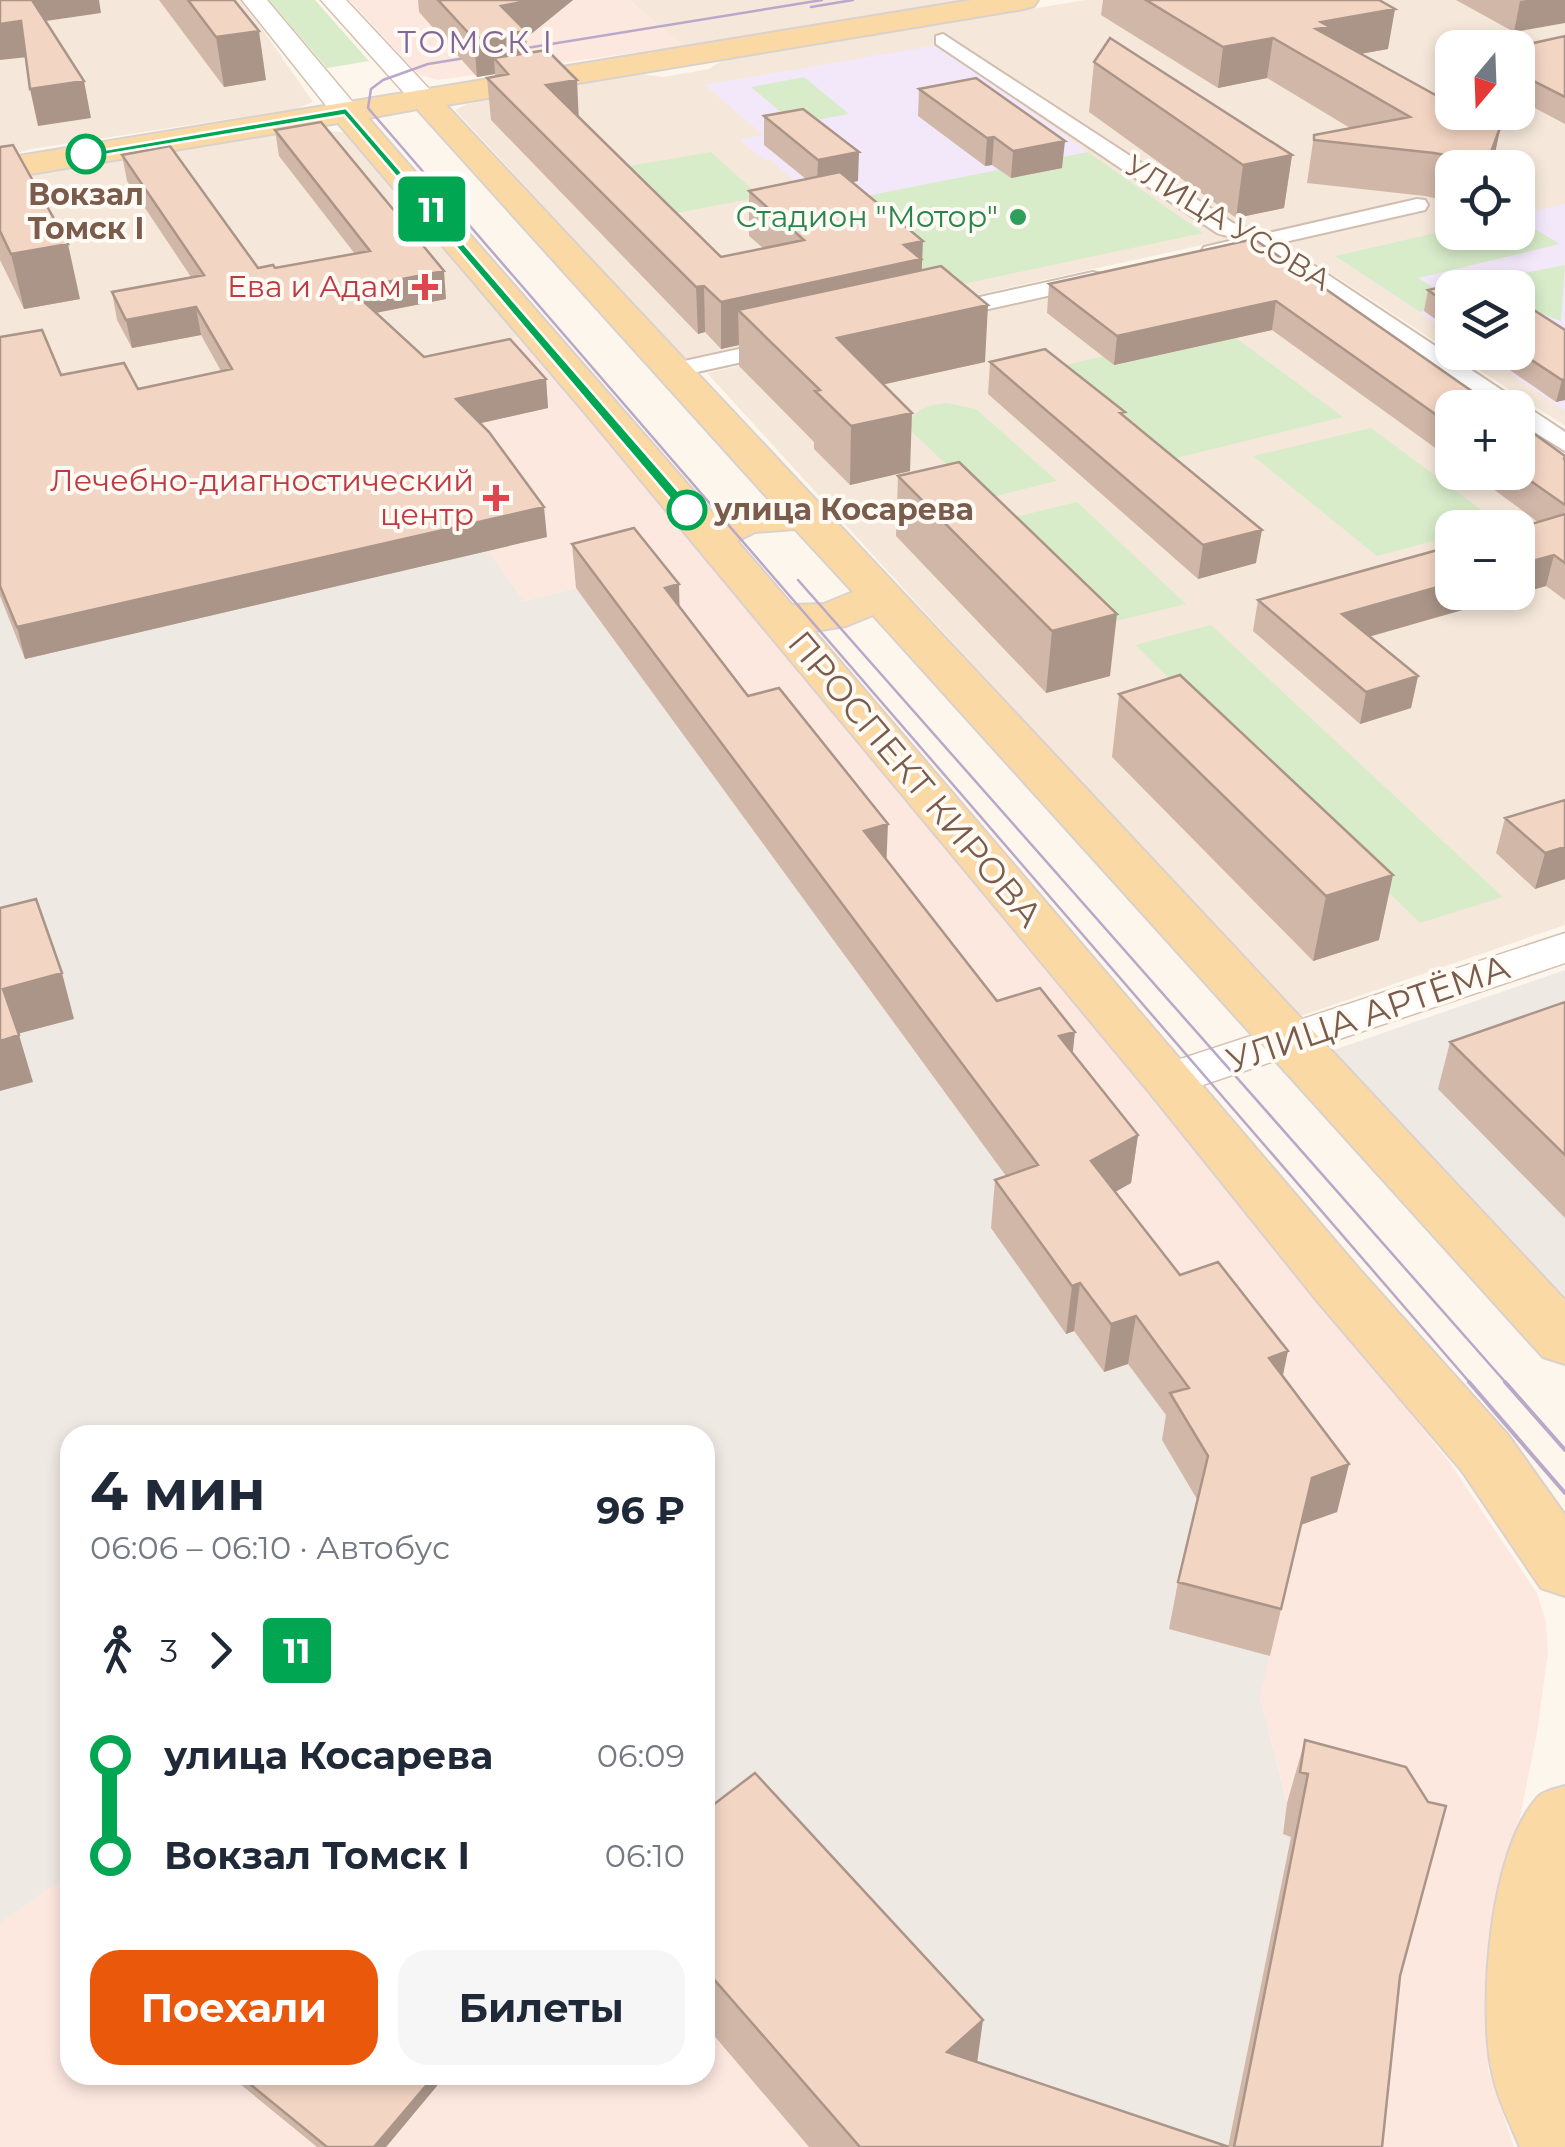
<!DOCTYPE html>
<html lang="ru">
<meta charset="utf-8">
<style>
body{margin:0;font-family:Montserrat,sans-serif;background:#f6f6f7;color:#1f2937;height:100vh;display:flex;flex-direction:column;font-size:38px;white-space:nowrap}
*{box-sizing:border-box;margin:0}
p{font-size:32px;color:#747a83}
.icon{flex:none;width:55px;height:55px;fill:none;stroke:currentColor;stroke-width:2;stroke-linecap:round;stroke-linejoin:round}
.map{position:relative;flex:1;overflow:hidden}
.drawer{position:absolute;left:60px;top:1425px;width:655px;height:660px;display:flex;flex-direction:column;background:#fff;border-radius:30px;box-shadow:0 5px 15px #0003}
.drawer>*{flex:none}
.badge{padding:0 20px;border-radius:8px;font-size:35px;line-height:65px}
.needle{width:65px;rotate:199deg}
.buttons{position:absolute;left:1435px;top:30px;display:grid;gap:20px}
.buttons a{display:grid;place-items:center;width:100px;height:100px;border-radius:20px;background:#fff;box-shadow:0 5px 15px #0003;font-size:50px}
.map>.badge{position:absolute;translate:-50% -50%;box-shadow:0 0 0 5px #fff}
.legs{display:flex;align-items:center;gap:15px;height:110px;padding:0 30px;font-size:32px}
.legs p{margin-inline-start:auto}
.head{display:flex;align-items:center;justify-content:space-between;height:170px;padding:0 30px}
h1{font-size:55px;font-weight:700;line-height:75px}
.action{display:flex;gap:20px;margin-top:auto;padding:20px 30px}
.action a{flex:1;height:115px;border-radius:30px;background:#ea580c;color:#fff;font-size:40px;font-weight:700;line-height:115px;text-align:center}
.action a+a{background:#f6f6f7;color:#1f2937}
ul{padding:0 30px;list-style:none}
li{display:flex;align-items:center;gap:35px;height:100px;font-size:38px}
li i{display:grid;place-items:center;width:15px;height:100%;margin:0 12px;background:currentColor}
li i::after{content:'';width:25px;height:25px;margin:-12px;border:8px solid;border-radius:50%;background:#fff}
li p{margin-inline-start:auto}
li:first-child i{background:linear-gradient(#0000 50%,currentColor 0)}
li:last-child i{background:linear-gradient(currentColor 50%,#0000 0)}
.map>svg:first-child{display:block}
</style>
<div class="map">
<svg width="1565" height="2147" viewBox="0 0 1565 2147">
<rect width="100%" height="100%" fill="#fdf6ec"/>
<!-- residential -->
<path fill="#f5e8da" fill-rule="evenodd" d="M0,0H242L313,102L296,109L31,149L0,158Z
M629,0H969L683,46Z
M1085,0H1565V426L1266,231L685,359L455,110L467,104L641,74L663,77L709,69L721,61ZM1452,48H1518V112H1452ZM1452,168H1518V232H1452ZM1452,288H1518V352H1452Z
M301,130L343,132L354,137L520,337L0,435V181Z
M1267,249L1452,408V472H1518L1565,457V925L1295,1018L707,373ZM1452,528H1518V592H1452Z"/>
<!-- commercial -->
<path fill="#fde8e0" d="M349,0H629L683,46L438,80L419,75Z
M520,337L1304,1280L1450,1463L1537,1593L1546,1622L1548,1652L1537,1733L1487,1981L1488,2069L1514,2147H1228L1287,1802L1260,1697L1169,1629L1104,1372L1074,1331L1066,1334L991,1228L576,588L524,601L488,550L401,361Z
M70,1873V2075H705V1875L1049,2147H0V1924Z"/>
<!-- industrial -->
<path fill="#efe9e4" d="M0,435L488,550L524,601L576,588L1033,1213L1066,1334L1074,1331L1104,1372L1128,1364L1181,1435L1199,1503L1169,1628L1269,1656L1260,1697L1287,1803L1283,1834L1291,1837L1228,2147H1049L705,1875V1435H70V1873L0,1924Z
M1565,970V1297L1328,1052Z"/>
<!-- education -->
<path fill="#f3e8fa" d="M938,45L1088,152L1203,233L836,202L822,205L770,160H764L740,140L763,135L705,85Z
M1565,204V411L1480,353L1518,352V288H1452V334L1335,256L1452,229V232H1518V215Z"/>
<!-- green -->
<path fill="#d8ecc9" d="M269,0H315L369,61L327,68Z
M804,77L849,114L795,124L751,87Z
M711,152L761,197L677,213L629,166Z
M1088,152L1203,233L939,289L836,202Z
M1518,219L1560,244L1418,278L1437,290L1565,265L1561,321L1518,305V288H1452V304L1420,312L1335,256L1452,229V232H1518Z
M1224,329L1343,417L1168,460L1056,367Z
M946,403L976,409L1057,481L984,499L913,433L909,422C918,408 930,405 946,403Z
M1371,428L1499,523L1452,528V536L1377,556L1253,456Z
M1077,502L1186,604L1112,622L1007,519Z
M1211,625L1503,897L1420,923L1135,645Z"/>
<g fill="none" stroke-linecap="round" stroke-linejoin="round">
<defs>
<path id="street" d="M943,34L1233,223L1264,234L1417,199L1425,200L1428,205L1425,210L1280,243L1565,432V451L1518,422V408H1495L1258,248L1212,259L1204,257L1201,252L1204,247L1238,239L1217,233L936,44V36Z
M1093,272L1101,274L1104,279L1101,284L939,320L928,313L939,306Z
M785,339L797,346L793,351L674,377L662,370L666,365Z"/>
<path id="secondary" d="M242,0H267L356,106L359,112L356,118H336Z
M321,0H346L433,93L437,99L433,105H415Z
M1565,933V963L1170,1096L1153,1092L1146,1080L1153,1068Z"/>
<path id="primary" d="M972,0H1038L1034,6L1024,9L446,105L1565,1300V1364L1543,1357L873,615L846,626L814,631L1360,1270L1508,1435L1565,1515V1596L1541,1588L1462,1471L1318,1302L1150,1093L586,414L338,123L0,179V159ZM417,109L775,506L746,509L718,519L368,118ZM795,529L853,592L824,604L792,605L737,541L755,532Z
M1565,1786V2147H1520C1509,2121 1496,2095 1491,2067C1479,2000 1490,1851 1537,1798C1543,1791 1556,1789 1565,1786Z"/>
</defs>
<!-- street casing -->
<use href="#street" stroke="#d1beb0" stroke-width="4"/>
<!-- secondary casing -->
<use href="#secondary" stroke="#d6c0b0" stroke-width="3"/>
<!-- primary casing -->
<use href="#primary" stroke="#dad1cd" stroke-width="4"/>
<!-- street -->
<use href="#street" fill="#fff" fill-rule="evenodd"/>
<!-- secondary -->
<use href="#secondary" fill="#fff" fill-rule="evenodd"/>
<!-- primary -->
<use href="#primary" fill="#fbd9a5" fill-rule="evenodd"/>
<!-- tram-far1 -->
<path stroke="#b9a8c9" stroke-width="2.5" d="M822,0L428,64L383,80L371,89L368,108L1471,1384
M811,7L853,0
M798,580L1507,1384"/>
<!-- tram -->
<path stroke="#b9a8c9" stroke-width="4" d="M1469,1382L1565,1493
M1505,1382L1565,1450"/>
</g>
<!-- wall -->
<path fill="#d1b7a8" d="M159,0H234L266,80L224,87Z
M418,0H573L526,38L527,53L579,118L721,257L763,248L749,236V191L806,179L764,145V116L858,181L852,182L922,270L985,362L884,384L910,471L850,485L814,449V442L739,366V345L721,349L705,332L698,334L491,120L487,78L495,76V74L477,77L419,12Z
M1103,0H1379L1388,49L1361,54L1492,168H1452V202L1425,196L1307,183L1314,135L1350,128L1267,78L1218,88L1101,15Z
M1456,0H1565L1514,32Z
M1565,36V124L1518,99V48Z
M1094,62L1292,155L1284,208L1236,218L1089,112Z
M919,89L1062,168L1011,178L992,165L985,166L918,116Z
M275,130L446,299L376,313L424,357L546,379L548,408L481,423L547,537L25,659L0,596V337L61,375L138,389L221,371L201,335L132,348L117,320L112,292L191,277L127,181L122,155L258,268H275L355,254L279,156Z
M0,147L80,299L24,309L0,260Z
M1254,239L1452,408V460L1272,330L1114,365L1047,313L1049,284Z
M1452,288V331L1424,311L1428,290Z
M1518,300L1565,330V400L1556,402L1484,352H1518Z
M990,362L1124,417L1256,563L1198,579L988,394Z
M1565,456V600L1546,586L1369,637L1418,676L1411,708L1360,724L1253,631L1258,600L1538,522L1470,472H1518Z
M898,476L1110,676L1046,693L896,536Z
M572,544L680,607L748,696L886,860L997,1001L1072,1053L1138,1135L1131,1183L1115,1192L1180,1275L1283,1376L1349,1464L1337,1512L1301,1525L1270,1656L1169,1629L1178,1582L1198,1501L1162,1440L1166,1415L1128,1364L1104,1372L1074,1331L1066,1334L991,1228L995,1180L1006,1176L576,588Z
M1119,694L1379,940L1313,961L1112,757Z
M1565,800V879L1535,889L1496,853L1505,818Z
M1565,1002V1218L1438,1089L1450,1042Z
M1305,1740L1400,1976L1382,2147H809L705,2025V1811L977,2062L1228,2147L1291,1837L1283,1834L1287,1803Z
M229,2075H446L386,2147H317Z"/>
<!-- shaded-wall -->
<path fill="#aa9588" d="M27,0H99L101,13L32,23Z
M524,0H573L526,38L528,69L494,58L495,74L477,77L474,39L501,6Z
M1527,0H1565V23L1514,32L1520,1Z
M1395,9L1388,49L1325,60L1316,29L1321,22Z
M21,21L28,57L0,60V24Z
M259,31L266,80L224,87L216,37Z
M1273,38L1267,78L1218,88L1223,47Z
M577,80L579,123L546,85Z
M84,81L91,118L38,126L30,89Z
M1501,125L1492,168H1486L1487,163Z
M994,137L992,165L985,166L987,138Z
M1065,141L1062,168L1011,178L1013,151Z
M859,152L858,181L817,189L818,160Z
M1292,155L1284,208L1236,218L1243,165Z
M923,241L921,287L738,310L739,345L721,349V302L904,245Z
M68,244L80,299L24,309L11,254Z
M444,271L446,299L354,317L350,289Z
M704,286L705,332L698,334L696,287Z
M1276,301L1272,330L1114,365L1117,336Z
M988,305L985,362L836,395L837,338Z
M196,307L201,335L132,348L126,320Z
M546,379L548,408L459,428L456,399Z
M1565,379V400L1556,402L1562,380Z
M912,413L910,471L850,485L851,426Z
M544,507L547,537L25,659L17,627Z
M1262,530L1256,563L1198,579L1203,545Z
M1554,555L1546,586L1336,646L1342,614L1452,583V592H1518V565Z
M679,584L680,628L665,588Z
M1117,614L1110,676L1046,693L1052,631Z
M1418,676L1411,708L1360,724L1366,692Z
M888,824L886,871L864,831Z
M1565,847V879L1535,889L1545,853Z
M1393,875L1379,940L1313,961L1326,896Z
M62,973L74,1019L17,1034L3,989Z
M1075,1032L1070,1079L1059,1036Z
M19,1035L33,1082L0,1091V1041Z
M1138,1135L1131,1183L1085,1209L1091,1161Z
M1080,1283L1074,1331L1066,1334L1072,1286Z
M1136,1316L1128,1364L1104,1372L1111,1324Z
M1288,1351L1278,1399L1269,1358Z
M1349,1464L1337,1512L1300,1525L1312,1478Z
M983,2020L975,2078L947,2052Z
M435,2075H446L386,2147H374Z"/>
<!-- building -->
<path fill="#f3d5c3" stroke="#aa9588" stroke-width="2.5" d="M0,0H32L84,81L30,89L21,21L0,24Z
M188,0H234L259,31L216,37Z
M438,0H524L522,2L501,6L526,31L474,39Z
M1146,0H1379L1395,9L1321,22L1330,27L1316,29L1450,103H1452V112H1477L1501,125L1487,163L1434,153L1314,140V135L1410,117L1273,38L1223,47Z
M1565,36V97L1518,73V48H1511Z
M1110,38L1292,155L1243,165L1094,62Z
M547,50L577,80L546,85L721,257L804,240L749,191L840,172L923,241L904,245L921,259L721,302L704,286L696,287L487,78L508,74L494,58Z
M976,78L1065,141L1013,151L994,137L987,138L919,89Z
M803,109L859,152L818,160L764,116Z
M321,122L444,271L350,289L424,357L510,339L546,379L456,399L489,432L544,507L17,627L0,586V337L42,330L61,375L124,363L138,389L232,369L196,307L126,320L112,292L204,275L122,155L170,146L258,268L273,265L275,268L370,251L275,130Z
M13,145L68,244L11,254L0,231V147Z
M1254,239L1496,408H1452V426L1276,301L1117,336L1049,284Z
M941,266L988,305L837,338L912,413L851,426L815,391L820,390L738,310Z
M1481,278L1497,288H1452V307L1428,290Z
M1518,300L1565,330V379L1562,380L1518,351Z
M1045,349L1125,412L1120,413L1262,530L1203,545L990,362Z
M1518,422L1565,456L1564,459L1565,460V505L1518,472Z
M959,462L1117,614L1052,631L898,476Z
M1565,514V563L1554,555L1518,565V528Z
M634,528L679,584L665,588L748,696L779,688L888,824L864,831L997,1001L1040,988L1075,1032L1059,1036L1138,1135L1091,1161L1180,1275L1218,1262L1288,1351L1269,1358L1349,1464L1312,1478L1281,1609L1178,1582L1208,1456L1170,1393L1189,1388L1136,1316L1111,1324L1080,1283L1072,1286L995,1180L1038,1165L572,544Z
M1452,546V583L1342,614L1418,676L1366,692L1258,600Z
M1180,675L1393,875L1326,896L1119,694Z
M1565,800V847L1545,853L1505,818Z
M36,899L62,973L3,989L19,1035L0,1041V908Z
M1565,1002V1155L1450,1042Z
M1305,1740L1406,1767L1428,1802L1446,1806L1400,1976L1382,2147H1234L1308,1774L1300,1772Z
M755,1773L983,2020L947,2052L1229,2147H860L705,1969V1811Z
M239,2075H435L374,2147H327Z"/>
<!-- line-1 -->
<path fill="#00a651" stroke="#fff" stroke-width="2.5" d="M346,108L692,507V513H682L344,115L86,158L80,154Z"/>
<!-- markers -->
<g fill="#fff" stroke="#00a651" stroke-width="5">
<circle cx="86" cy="154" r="18"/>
<circle cx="687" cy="510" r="18"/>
</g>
<circle fill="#2e9e5b" stroke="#fffaf3" stroke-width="4" cx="1018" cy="217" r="10"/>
<g fill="#e0444e" stroke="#fffaf3" stroke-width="4">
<path d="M420 272h10v10h10v10h-10v10h-10v-10h-10v-10h10z"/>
<path d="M491 483h10v10h10v10h-10v10h-10v-10h-10v-10h10z"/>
</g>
<g text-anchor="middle" stroke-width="8" stroke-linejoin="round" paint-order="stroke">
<!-- far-stop labels -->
<g font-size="30" font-weight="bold" fill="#7a5c4d" stroke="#fffaf3">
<text x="86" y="205">Вокзал<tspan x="86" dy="34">Томск I</tspan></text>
<text x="714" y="520" text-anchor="start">улица Косарева</text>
</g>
<!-- far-leisure labels -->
<g font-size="30" fill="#27864d" stroke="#fffaf3" text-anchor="end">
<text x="998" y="227">Стадион "Мотор"</text>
</g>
<!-- far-street labels -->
<g font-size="30" fill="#7a5c4d" stroke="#fffaf3">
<text transform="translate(1228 223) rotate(31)" y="10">УЛИЦА УСОВА</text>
</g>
<!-- far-health labels -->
<g font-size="30" fill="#be3a42" stroke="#fffaf3" text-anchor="end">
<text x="402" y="297">Ева и Адам</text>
<text x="474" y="491">Лечебно-диагностический<tspan x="474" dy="34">центр</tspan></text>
</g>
<!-- far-quarter labels -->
<g font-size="32" letter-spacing="2.5" fill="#846695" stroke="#fffaf3">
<text x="476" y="53">ТОМСК I</text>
</g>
<!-- street labels -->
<g font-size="35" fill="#7a5c4d" stroke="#fffaf3">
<text transform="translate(915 779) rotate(50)" y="12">ПРОСПЕКТ КИРОВА</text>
<text transform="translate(1368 1014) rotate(-19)" y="12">УЛИЦА АРТЁМА</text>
</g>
</g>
</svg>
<div class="buttons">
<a><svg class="needle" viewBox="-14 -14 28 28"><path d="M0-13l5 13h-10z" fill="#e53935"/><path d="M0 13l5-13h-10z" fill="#747a83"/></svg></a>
<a><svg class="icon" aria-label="locate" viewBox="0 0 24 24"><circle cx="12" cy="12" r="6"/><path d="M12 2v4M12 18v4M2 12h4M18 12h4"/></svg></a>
<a><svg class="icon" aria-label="layers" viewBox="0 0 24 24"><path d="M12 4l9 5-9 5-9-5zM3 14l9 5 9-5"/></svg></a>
<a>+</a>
<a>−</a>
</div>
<b class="badge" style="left:432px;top:209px;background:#00a651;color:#fff">11</b>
<section class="drawer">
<div class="head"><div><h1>4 мин</h1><p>06:06 – 06:10 · Автобус</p></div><b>96 ₽</b></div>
<div class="legs"><svg class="icon" aria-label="walk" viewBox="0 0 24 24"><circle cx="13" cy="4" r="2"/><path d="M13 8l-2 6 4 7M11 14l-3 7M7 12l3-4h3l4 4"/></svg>3<svg class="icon" aria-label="forward" viewBox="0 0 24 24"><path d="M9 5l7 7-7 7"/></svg><b class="badge" style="background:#00a651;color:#fff">11</b></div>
<ul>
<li><i style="color:#00a651"></i><b>улица Косарева</b><p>06:09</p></li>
<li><i style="color:#00a651"></i><b>Вокзал Томск I</b><p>06:10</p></li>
</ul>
<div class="action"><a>Поехали</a><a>Билеты</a></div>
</section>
</div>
